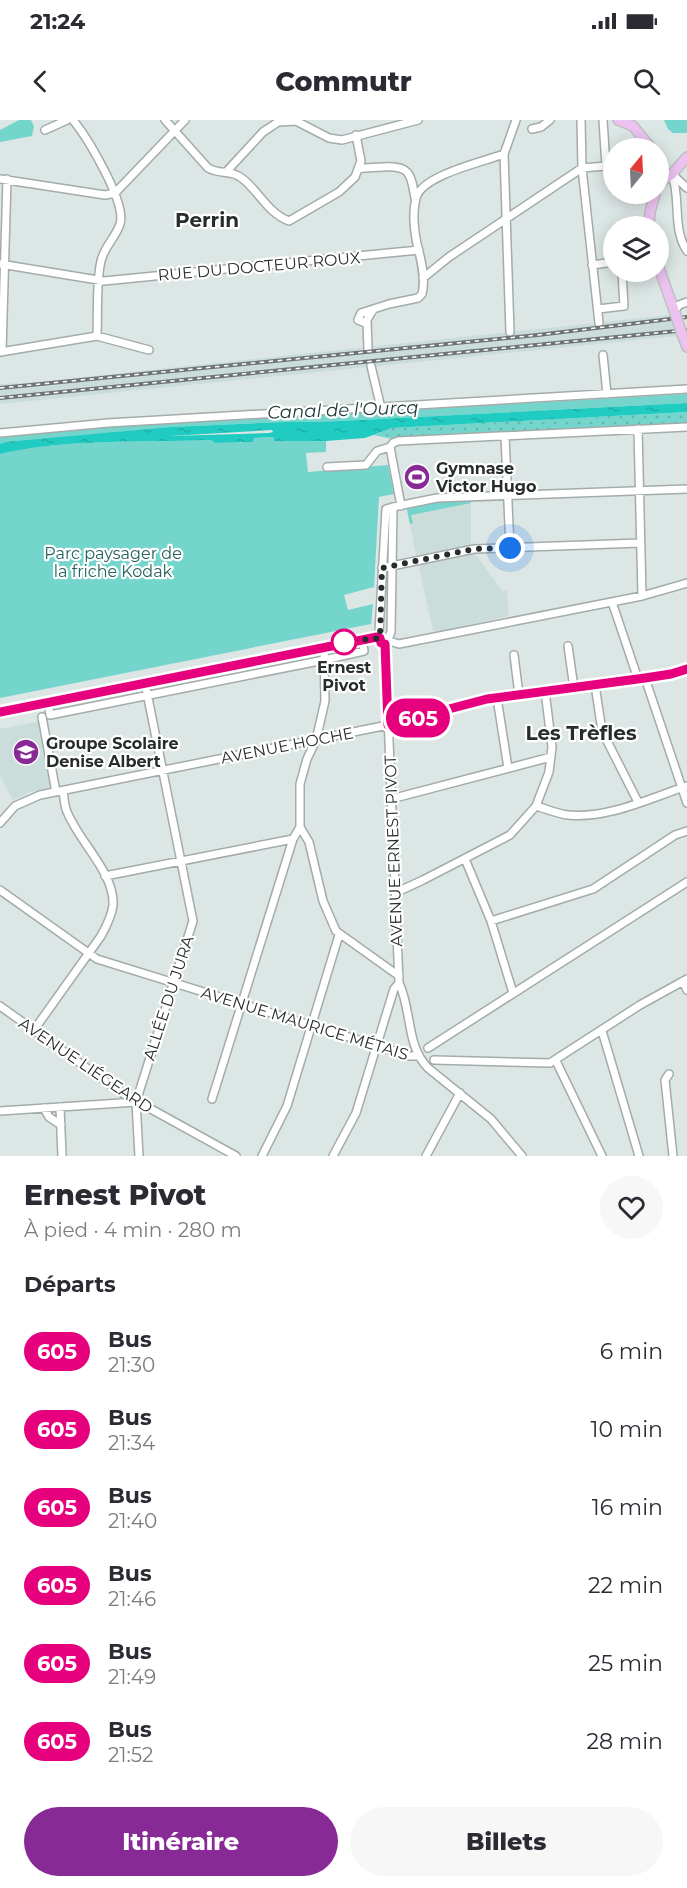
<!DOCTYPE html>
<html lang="fr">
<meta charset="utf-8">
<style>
body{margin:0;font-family:Montserrat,sans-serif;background:#f7f7f7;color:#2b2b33;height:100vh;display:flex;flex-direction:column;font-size:22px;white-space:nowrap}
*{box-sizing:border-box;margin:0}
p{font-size:20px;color:#7c7c81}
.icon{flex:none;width:33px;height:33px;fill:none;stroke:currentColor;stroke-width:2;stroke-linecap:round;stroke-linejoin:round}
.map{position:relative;height:1036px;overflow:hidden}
.sheet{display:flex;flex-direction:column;background:#fff;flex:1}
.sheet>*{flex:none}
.badge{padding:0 12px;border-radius:20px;font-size:21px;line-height:39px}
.needle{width:39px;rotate:18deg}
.buttons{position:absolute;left:603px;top:18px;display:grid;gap:12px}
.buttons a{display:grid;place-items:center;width:66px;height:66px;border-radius:50%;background:#fff;box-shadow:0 3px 15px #0003;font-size:30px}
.you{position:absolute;width:30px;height:30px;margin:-15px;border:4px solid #fff;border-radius:50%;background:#1a73e8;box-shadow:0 0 0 9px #1a73e833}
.map>.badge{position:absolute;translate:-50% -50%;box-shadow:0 0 0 3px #fff}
h2{padding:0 24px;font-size:22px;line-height:54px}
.round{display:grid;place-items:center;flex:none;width:63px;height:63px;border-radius:32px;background:#f7f7f7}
.overview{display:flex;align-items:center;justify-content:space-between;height:102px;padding:0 24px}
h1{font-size:28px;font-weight:800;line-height:45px}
.primary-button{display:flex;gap:12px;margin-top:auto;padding:12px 24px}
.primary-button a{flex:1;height:69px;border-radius:36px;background:#882a95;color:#fff;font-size:24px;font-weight:800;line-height:69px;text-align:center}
.primary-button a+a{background:#f7f7f7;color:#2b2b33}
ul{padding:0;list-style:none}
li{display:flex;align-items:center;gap:18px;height:78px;padding:0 24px}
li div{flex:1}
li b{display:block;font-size:22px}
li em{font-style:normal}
li .badge{min-width:66px;font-weight:700;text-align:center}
.status{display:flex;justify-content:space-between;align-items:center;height:42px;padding:0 30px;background:#fff;direction:ltr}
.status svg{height:16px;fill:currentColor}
header{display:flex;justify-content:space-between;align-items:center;height:78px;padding:0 24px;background:#fff;font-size:27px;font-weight:800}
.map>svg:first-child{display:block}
</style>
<div class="status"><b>21:24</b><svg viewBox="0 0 49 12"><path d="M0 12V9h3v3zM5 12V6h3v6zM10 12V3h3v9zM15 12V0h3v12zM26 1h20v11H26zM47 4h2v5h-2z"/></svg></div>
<header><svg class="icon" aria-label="back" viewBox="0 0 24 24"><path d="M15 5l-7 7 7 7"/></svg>Commutr<svg class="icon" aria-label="search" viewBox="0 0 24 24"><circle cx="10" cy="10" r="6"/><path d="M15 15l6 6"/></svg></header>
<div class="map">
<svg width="687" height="1036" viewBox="0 0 687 1036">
<defs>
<pattern id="grass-dots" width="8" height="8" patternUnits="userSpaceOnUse" patternTransform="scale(1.5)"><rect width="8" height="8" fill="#74d5cc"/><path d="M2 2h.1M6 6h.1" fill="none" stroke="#64b7af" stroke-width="1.8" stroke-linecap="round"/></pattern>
<pattern id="water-ripples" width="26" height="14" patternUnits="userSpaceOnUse" patternTransform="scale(1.5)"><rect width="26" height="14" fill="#20ccc1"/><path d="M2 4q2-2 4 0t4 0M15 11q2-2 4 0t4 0" fill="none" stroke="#1dafa6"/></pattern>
</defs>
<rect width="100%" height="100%" fill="#dce6e5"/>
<!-- built -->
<path fill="#caddda" d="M670,195L678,216L0,284V264L28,263Z
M471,380V426L416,435L407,390Z
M475,433L502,471L507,470L509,496L436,512L433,510L419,448L422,444Z
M47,600L58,666L30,672L13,680L0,656V609Z"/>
<!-- grass -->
<path fill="url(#grass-dots)" d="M687,292V304L392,319L374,315L392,308Z"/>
<!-- green -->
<path fill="#74d5cc" d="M19,0H31L34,6L32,16L0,22V10Z
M664,0H687V13H673L668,9Z
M687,274V283L319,302H285L170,307L0,324V317L52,310Z
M273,317L274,321H326V332L306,333L308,352L388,345L394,374L379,377L374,467L344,475L348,490L373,484L371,504L0,578V334C69,318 141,323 211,320L215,323L253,322V318Z
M471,380V383L411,395L413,403L410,404L407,390L409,387L436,381Z"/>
<!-- water -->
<path fill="url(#water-ripples)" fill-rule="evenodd" d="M687,283V292L392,308L365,318L326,321H274L273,317L254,318L253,322L215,323L211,320C141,323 69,318 0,334V324L6,322L170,307L285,302H319ZM272,310L273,312L269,313L170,316Z"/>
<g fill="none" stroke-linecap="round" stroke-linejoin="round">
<defs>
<path id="minor" d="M73,0C87,17 127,83 120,104C116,117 104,127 101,141C96,162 98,193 97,216
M165,0L208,48C220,55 231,49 243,59C260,73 268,93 289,101L339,72L355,57L361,41L356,15
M581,0L582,48L599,203
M532,9L541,7L550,0
M45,10L67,0
M359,49C367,47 375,48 383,47C410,45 411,54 415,78
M227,51L263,12L278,2L296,1L329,18L342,20L418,0
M672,54C681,78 672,109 687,131
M672,54L687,68
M0,59L105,75L115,73L185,0
M0,144L104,161L419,130
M592,145L614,142
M423,158L449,137L582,48L606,46L603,0
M598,189L624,186L622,152
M373,190L365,203L358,200L361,193L389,184L418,178L422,174C426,159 421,139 417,124C414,109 412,93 416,78C422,55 483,42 504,34
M674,192L679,185L687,182
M367,202L368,229
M510,212L504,34L516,0
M0,232L97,216L149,230
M2,232L7,59
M603,235L607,274
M371,246L381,288
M638,309L642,476
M0,313L108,303L687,269
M505,316L510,428
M327,347L366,345L377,331L390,327
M401,386L390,327L393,323L398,321L687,307
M382,448L474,429L640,423
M612,482L638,559
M380,516L379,512L386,389L393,387
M389,517L391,512L393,387L437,378L687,369
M389,521L399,524L642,476L687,463
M385,524L399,863C412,890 406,926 428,948L491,999L522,1036
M324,526L325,581L316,620L307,639L300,664V707L309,722L323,781L336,811L399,856
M568,526L574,568
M514,535L519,575
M645,558L687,683
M595,565L602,611L638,682
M497,578L508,648
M48,582L50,595L324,540L364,531L362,519
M0,592L362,519L380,518
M42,597L56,672
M391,679L551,637
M536,686C547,689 557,694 568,695C608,699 650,678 687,666
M0,703L15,686L40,675L388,605L487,579L645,558L671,554L687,549
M465,739L491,801L513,873
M105,756L293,719L300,707
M0,770L97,839L410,936H418
M395,773L423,760L510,715L536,686L549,652L552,627L545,571
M491,801L593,769L675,715L687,711
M683,861L687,870
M0,886L122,973L236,1036
M34,910L101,816C106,807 112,796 113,785C115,752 76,719 66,689C64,683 64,676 63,671
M602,911L639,1036
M428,928L687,762
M434,940L550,943L640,885L687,859
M556,941L602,1036
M669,954L665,960L673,1036
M212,979L293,719
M60,987L62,1036
M44,988L49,997L61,1005
M0,991L136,982
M139,1036L136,982L193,801L145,563
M262,1036L287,986L339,815
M333,1036L356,993L394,869L399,863
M426,1036L460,973"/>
<path id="major" d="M618,0L633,6L651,28
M658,60L659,37
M658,64L672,54L687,37
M649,106L650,92L655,74
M658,145L675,193
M682,214L687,227"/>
</defs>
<!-- minor casing -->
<use href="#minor" stroke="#a3acab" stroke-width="10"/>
<!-- major casing -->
<use href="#major" stroke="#bfc0c0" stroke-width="12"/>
<!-- minor -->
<use href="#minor" stroke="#fff" stroke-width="7"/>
<!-- major -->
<use href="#major" stroke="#ecc2f1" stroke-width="9"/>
<defs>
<path id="rail" d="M0,268L538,215L687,197
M0,278L687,210"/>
</defs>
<!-- rail casing -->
<use href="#rail" stroke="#6e7474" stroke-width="4"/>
<!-- rail -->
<use href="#rail" stroke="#fff" stroke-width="1.5" stroke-dasharray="4.5" stroke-linecap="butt"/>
<defs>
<path id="major-bridge" d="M675,193L682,214"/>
</defs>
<!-- major-bridge casing -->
<use href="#major-bridge" stroke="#bfc0c0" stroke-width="12" stroke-linecap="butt"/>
<!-- major-bridge -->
<use href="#major-bridge" stroke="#ecc2f1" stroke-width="9"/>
</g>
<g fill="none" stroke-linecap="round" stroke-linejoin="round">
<defs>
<path id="line" d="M0,592L377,517L380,518L381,523L385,524L388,605L487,579L645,558L671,554L687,549"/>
</defs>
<!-- line casing -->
<use href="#line" stroke="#fff" stroke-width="14"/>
<!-- line -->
<use href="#line" stroke="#e6007e" stroke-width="9"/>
<!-- walk -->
<path stroke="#292c2c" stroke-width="6" stroke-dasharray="0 10.8" d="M344,522L380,518L382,448L474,429L510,428"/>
</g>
<!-- icons -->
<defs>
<symbol id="stadium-disc" viewBox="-11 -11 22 22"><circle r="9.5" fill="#882a95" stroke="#fff"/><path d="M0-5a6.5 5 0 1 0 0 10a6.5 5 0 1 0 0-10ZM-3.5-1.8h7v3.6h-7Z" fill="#fff"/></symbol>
<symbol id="school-disc" viewBox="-11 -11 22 22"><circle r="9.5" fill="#882a95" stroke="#fff"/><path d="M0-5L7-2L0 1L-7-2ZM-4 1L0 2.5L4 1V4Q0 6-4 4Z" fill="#fff"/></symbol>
</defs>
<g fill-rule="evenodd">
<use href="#stadium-disc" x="402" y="342" width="30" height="30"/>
<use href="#school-disc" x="11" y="617" width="30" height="30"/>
</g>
<!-- markers -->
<circle fill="#fff" stroke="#e6007e" stroke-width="3" cx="344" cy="522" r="12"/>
<g text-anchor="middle" stroke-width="4.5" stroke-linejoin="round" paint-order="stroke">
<!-- street labels -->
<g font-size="16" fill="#292c2c" stroke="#fff">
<text transform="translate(259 146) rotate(-5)" y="6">RUE DU DOCTEUR ROUX</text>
<text transform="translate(287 625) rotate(-11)" y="6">AVENUE HOCHE</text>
<text transform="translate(393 731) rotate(-92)" y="6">AVENUE ERNEST PIVOT</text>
<text transform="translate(168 878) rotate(-72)" y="6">ALLÉE DU JURA</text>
<text transform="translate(305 903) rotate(17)" y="6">AVENUE MAURICE MÉTAIS</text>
<text transform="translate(86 945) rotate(34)" y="6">AVENUE LIÉGEARD</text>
</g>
<!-- poi labels -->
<g font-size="16" font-weight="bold" fill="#292c2c" stroke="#fff" text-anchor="start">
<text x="436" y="354">Gymnase<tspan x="436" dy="18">Victor Hugo</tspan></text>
<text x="46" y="629">Groupe Scolaire<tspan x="46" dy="18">Denise Albert</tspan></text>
</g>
<!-- park labels -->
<g font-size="16" fill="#25625d" stroke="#fff">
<text x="113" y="439">Parc paysager de<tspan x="113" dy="18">la friche Kodak</tspan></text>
</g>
<!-- stop labels -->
<g font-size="16" font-weight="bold" fill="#292c2c" stroke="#fff">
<text x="344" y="553">Ernest<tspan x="344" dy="18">Pivot</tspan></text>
</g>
<!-- water labels -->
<g font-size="18" font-style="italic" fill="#213b38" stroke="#fff">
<text transform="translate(343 290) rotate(-2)" y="6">Canal de l'Ourcq</text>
</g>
<!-- quarter labels -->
<g font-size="20" font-weight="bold" fill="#292c2c" stroke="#fff">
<text x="207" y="107">Perrin</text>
<text x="581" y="620">Les Trèfles</text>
</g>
</g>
</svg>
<div class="buttons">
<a><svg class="needle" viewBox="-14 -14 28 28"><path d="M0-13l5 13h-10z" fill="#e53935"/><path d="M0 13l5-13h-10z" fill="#7c7c81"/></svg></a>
<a><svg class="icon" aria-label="layers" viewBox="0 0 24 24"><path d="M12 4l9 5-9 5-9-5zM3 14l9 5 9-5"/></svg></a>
</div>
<div class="you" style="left:510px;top:428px"></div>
<b class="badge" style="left:418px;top:598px;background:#e6007e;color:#fff">605</b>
</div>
<section class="sheet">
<div class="overview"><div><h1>Ernest Pivot</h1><p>À pied · 4 min · 280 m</p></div><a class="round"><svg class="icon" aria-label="heart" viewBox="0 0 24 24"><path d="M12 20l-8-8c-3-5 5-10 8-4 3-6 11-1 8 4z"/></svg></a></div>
<h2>Départs</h2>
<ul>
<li><span class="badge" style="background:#e6007e;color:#fff">605</span><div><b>Bus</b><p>21:30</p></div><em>6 min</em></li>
<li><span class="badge" style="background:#e6007e;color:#fff">605</span><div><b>Bus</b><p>21:34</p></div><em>10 min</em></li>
<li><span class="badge" style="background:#e6007e;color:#fff">605</span><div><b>Bus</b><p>21:40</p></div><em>16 min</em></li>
<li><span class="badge" style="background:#e6007e;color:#fff">605</span><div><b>Bus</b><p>21:46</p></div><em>22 min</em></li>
<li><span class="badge" style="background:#e6007e;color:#fff">605</span><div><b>Bus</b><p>21:49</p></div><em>25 min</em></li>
<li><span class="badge" style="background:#e6007e;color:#fff">605</span><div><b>Bus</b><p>21:52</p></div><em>28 min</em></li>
</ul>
<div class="primary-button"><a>Itinéraire</a><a>Billets</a></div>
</section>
